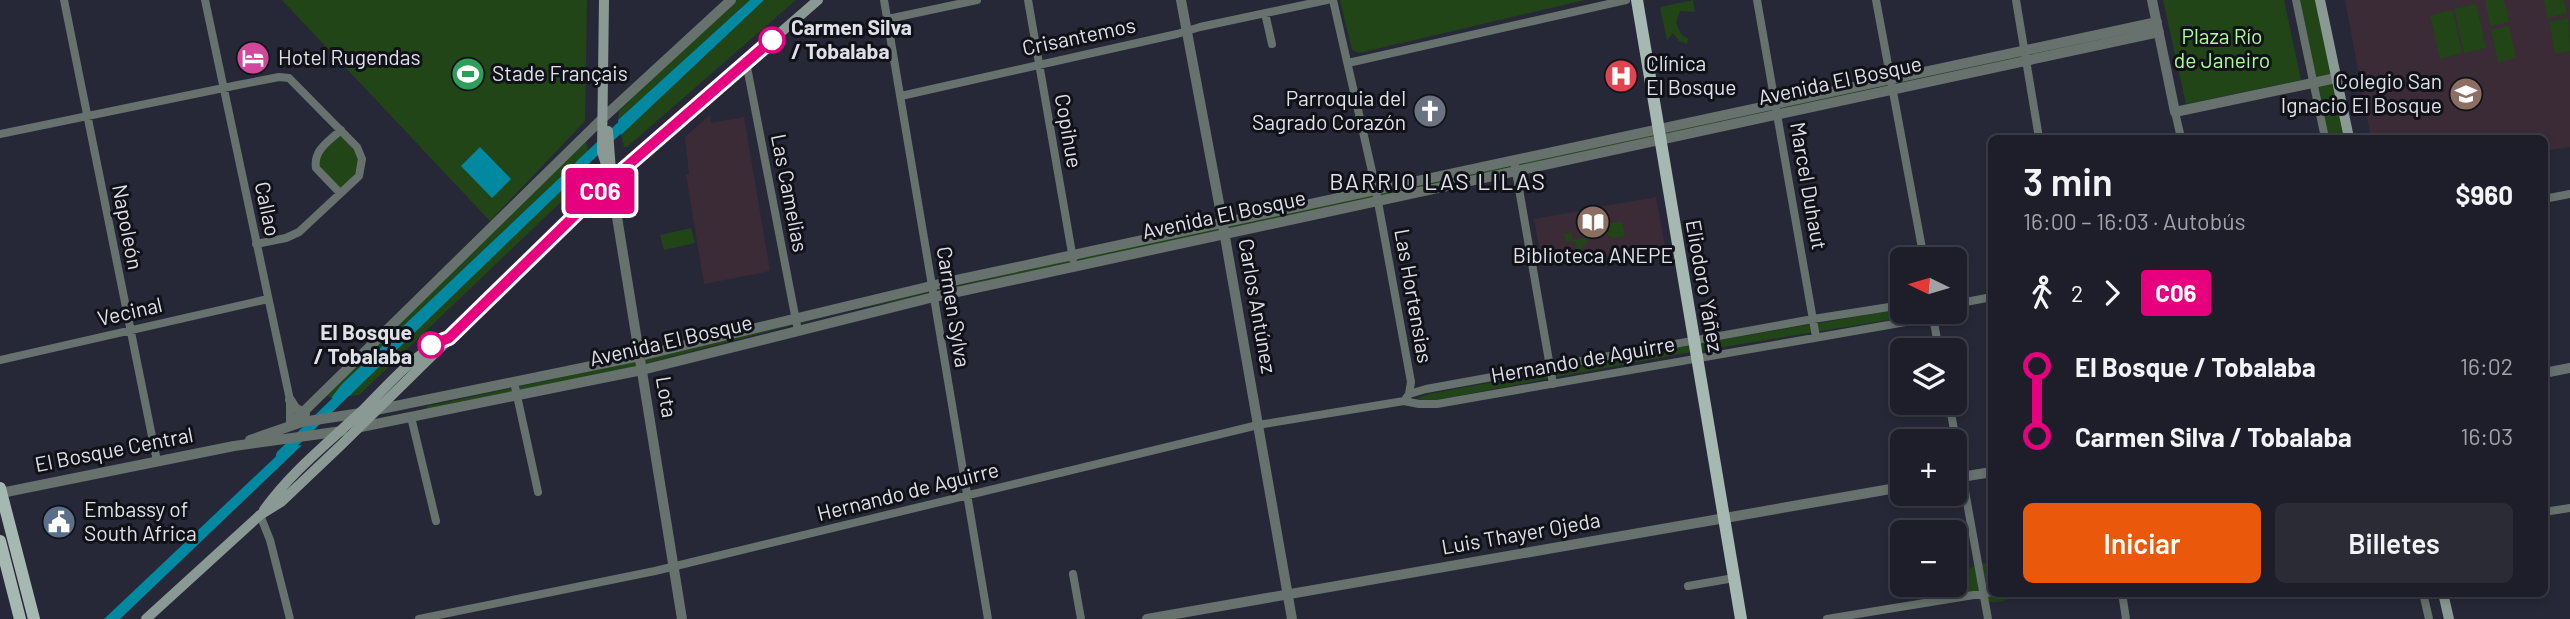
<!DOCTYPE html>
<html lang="es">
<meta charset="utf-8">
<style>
body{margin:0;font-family:Barlow,sans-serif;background:#2a2b35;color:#f1f3f6;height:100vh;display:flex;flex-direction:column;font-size:26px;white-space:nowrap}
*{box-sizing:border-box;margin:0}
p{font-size:23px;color:#a0a2a8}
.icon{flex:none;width:38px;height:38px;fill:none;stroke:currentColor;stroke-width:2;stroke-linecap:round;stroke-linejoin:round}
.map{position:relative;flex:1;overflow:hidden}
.sheet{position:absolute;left:1988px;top:135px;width:560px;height:462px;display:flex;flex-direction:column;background:#1d1e29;border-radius:10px;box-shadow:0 4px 10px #0003,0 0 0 2px #3b3c46}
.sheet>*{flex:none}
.badge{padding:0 14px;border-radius:5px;font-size:24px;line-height:46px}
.needle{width:46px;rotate:275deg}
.tools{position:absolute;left:1890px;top:247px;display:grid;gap:14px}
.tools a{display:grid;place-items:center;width:77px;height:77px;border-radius:10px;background:#1d1e29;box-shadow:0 4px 10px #0003,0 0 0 2px #3b3c46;font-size:35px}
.map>.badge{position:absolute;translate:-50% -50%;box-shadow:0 0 0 4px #fff}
.legs{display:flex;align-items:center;gap:10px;height:77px;padding:0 35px;font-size:23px}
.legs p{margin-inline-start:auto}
.head{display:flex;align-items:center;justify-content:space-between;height:119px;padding:0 35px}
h1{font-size:38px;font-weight:600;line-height:52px}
.button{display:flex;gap:14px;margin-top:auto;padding:14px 35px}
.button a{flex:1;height:80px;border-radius:10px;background:#ea580c;color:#fff;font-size:28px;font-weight:600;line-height:80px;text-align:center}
.button a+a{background:#2a2b35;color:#f1f3f6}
ul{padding:0 35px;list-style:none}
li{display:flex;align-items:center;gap:24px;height:70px;font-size:26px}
li i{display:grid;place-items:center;width:10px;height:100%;margin:0 9px;background:currentColor}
li i::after{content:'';width:18px;height:18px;margin:-9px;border:5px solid;border-radius:50%;background:#1d1e29}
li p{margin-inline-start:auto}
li:first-child i{background:linear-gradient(#0000 50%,currentColor 0)}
li:last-child i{background:linear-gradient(currentColor 50%,#0000 0)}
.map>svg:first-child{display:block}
</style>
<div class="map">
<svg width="2570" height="619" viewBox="0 0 2570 619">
<rect width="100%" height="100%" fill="#272837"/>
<!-- education -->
<path fill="#3b2b36" d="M2345,0H2570V147L2545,151L2544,138H2371Z
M710,115L711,123L744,117L770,271L704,284L686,175L689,174L685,137Z
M1656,197L1665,247L1543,267L1534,219Z"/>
<!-- green -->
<path fill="#214517" d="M282,0H587L585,121L490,221Z
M733,0H750L618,120L619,111Z
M764,0H796L627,147H624L621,135Z
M1340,0H1585L1359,53L1352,50Z
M1693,0L1695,12L1680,11L1676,23L1681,34L1688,39L1687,44L1679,41L1673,33L1667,40L1660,7Z
M2163,0H2284L2301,80L2186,104Z
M2299,0H2316L2346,138H2327Z
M2485,0H2504L2509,22L2490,26Z
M2544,0H2564L2567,13L2548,18Z
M2476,4L2486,48L2464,53L2454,9Z
M2452,10L2462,53L2440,59L2430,15Z
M2568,18L2570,51L2555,54L2549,22Z
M2509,26L2516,58L2498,62L2491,30Z
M2144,29L2145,33L1920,78L941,293L850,310L621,370L424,411L428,406L661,356L804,321L1144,243Z
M340,134C363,157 365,167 340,190L318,166L321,151Z
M586,141L588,151L342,384L331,398L324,394Z
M590,163L592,172L359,395L349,396Z
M1622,222L1625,236L1613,238L1606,234L1591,237L1579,252L1580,257L1573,258L1572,252L1577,250L1575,241H1566L1564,234L1571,232L1573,240L1610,232L1609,223Z
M691,228L695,243L664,250L660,235Z
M1902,309V312L1921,313L1919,315L1680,354L1430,401L1416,399L1429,394L1713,341Z
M1983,563L1991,564L1992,593H2015C1999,619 1921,583 1983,563Z"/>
<!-- water -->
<path fill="#0289a2" d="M750,0H764L621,135L618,120Z
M480,147L511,179L492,198L461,166Z
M588,151L590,163L349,396L331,398L342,384Z
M302,445L120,619H104L286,447Z"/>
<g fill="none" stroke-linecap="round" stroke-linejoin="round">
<!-- canal -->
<path stroke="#0289a2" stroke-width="10" d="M580,165L628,120
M281,455L348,390"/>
<!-- minor -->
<path stroke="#67716d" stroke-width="8" d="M64,0L157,461
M205,0L290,400V425
M884,0L988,619
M1028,0L1073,259
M1333,0L1374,180L1411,382L1409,394
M1757,0L1816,337
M1876,0L1924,259
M2016,0L2039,138
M2296,0L2325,138
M1265,13L1272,44
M888,19L977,0
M746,62L798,331
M1348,63L1626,0
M901,96L1177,34L1200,27L1327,0
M2175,112L2181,138
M0,134L238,85L279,77L289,78L357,147L362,159L359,176L299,232L286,238L256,244
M1515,166L1553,384
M340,193L316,168C313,150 329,141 341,130
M2544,199L2570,194
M1955,304L1992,297
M1932,312L1939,350
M0,360L268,299
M514,382L538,492
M1404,401L1409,394L1426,389L1813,319L1902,305
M1949,402L1988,619
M411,417L436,521
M2544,512L2570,508
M260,515L270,540L290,619
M1073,574L1081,619
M1688,586L1734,578
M2122,593L2126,619
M2423,593L2429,619
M419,619L655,571L1258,425L1404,401L1419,404H1437L1917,320L1926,316L1930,312
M1827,619L1992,592"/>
<!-- tertiary -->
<path stroke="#67716d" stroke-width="10" d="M1181,0L1221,214L1292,619
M2152,0L2175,112L2336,78
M611,180L682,619
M2544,373L2570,368
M290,400L295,408L305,414
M376,410L640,356L952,281L2157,22
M291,424L604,117L731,0
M356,428L642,370L934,297L2159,32
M250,440L302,422L361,413
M1955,478L1992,472
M1,493L234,446L342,431
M1147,619L1902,487"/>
<!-- secondary -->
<path stroke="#8a9993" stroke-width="10" d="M604,0L602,152L611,180
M2320,0L2349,138
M608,131L611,171
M264,510C291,472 329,442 363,410C386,387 416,352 445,340
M2443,593L2449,619
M146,619L260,515L281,502L341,445L611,180L818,0"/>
<!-- primary -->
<path stroke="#a5b8b1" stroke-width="12" d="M1637,0L1741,619
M0,488L34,619
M0,541L20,619"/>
</g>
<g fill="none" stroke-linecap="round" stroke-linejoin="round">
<defs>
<path id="line-1" d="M431,345L449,338L611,180L772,40"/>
</defs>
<!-- line-1 casing -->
<use href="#line-1" stroke="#fff" stroke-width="16"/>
<!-- line-1 -->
<use href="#line-1" stroke="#e6007e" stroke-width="10"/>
</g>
<!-- icons -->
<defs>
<symbol id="hotel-disc" viewBox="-11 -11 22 22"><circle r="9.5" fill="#d1479c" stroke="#111118"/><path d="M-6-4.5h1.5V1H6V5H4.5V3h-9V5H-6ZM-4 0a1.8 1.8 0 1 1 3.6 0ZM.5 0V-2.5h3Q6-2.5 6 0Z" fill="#fff"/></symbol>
<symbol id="stadium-disc" viewBox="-11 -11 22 22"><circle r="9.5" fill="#2e9e5b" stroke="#111118"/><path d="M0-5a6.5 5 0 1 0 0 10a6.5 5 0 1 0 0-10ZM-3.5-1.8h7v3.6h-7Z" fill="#fff"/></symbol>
<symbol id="hospital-disc" viewBox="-11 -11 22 22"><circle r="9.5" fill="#e0444e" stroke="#111118"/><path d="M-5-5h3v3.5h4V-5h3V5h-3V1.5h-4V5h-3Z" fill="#fff"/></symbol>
<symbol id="school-disc" viewBox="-11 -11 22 22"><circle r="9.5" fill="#8d6e63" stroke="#111118"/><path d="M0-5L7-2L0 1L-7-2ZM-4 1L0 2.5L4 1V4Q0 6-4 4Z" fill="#fff"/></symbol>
<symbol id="church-disc" viewBox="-11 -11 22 22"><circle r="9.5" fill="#6b7280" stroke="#111118"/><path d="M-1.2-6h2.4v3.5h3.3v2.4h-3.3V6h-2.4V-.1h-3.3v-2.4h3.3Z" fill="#fff"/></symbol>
<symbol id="library-disc" viewBox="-11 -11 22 22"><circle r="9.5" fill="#8d6e63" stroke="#111118"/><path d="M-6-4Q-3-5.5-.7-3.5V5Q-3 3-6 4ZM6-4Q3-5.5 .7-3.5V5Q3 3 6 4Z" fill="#fff"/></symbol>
<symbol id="civic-disc" viewBox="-11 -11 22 22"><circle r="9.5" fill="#5c6f8a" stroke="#111118"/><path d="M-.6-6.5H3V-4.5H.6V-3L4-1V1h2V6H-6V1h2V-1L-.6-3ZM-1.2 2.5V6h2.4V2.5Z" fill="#fff"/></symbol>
</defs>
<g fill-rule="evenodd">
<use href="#hotel-disc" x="234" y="39" width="38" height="38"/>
<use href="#stadium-disc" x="449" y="55" width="38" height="38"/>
<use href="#hospital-disc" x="1602" y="57" width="38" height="38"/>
<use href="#school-disc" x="2447" y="75" width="38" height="38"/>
<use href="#church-disc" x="1411" y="92" width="38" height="38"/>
<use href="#library-disc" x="1574" y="203" width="38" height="38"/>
<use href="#civic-disc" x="40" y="503" width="38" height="38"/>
</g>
<!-- markers -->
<g fill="#fff" stroke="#e6007e" stroke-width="3.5">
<circle cx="772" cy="40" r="12"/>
<circle cx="431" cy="345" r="12"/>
</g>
<g text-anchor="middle" stroke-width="6" stroke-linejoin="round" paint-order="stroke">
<!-- stop labels -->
<g font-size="21" font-weight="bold" fill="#dfe0ea" stroke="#111118" text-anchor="start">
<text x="791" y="35">Carmen Silva<tspan x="791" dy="24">/ Tobalaba</tspan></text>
<text x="412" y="340" text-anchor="end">El Bosque<tspan x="412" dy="24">/ Tobalaba</tspan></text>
</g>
<!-- street labels -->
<g font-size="21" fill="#dfe0ea" stroke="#111118">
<text transform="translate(1079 37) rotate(-12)" y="7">Crisantemos</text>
<text transform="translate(1840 81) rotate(-12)" y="7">Avenida El Bosque</text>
<text transform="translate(1068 131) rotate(80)" y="7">Copihue</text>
<text transform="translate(1808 186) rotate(80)" y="7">Marcel Duhaut</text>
<text transform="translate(789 193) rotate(79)" y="7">Las Camelias</text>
<text transform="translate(267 209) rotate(78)" y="7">Callao</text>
<text transform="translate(1224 215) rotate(-12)" y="7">Avenida El Bosque</text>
<text transform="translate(127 227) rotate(79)" y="7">Napoleón</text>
<text transform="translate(1704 286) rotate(80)" y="7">Eliodoro Yáñez</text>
<text transform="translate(1413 296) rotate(80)" y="7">Las Hortensias</text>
<text transform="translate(1257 306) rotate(80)" y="7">Carlos Antúnez</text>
<text transform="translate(953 307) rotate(81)" y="7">Carmen Sylva</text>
<text transform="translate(130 312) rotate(-13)" y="7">Vecinal</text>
<text transform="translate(671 341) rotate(-13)" y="7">Avenida El Bosque</text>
<text transform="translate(1583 360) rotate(-10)" y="7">Hernando de Aguirre</text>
<text transform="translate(666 397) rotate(81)" y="7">Lota</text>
<text transform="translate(114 450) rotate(-11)" y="7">El Bosque Central</text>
<text transform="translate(908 492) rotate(-14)" y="7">Hernando de Aguirre</text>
<text transform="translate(1521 534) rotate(-10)" y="7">Luis Thayer Ojeda</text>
</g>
<!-- park labels -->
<g font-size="21" fill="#aafd95" stroke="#111118">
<text x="2222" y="44">Plaza Río<tspan x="2222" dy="24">de Janeiro</tspan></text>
</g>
<!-- poi labels -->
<g font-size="21" fill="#dfe0ea" stroke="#111118" text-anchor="start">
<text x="278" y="65">Hotel Rugendas</text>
<text x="1646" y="71">Clínica<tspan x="1646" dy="24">El Bosque</tspan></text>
<text x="492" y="81">Stade Français</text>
<text x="2442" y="89" text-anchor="end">Colegio San<tspan x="2442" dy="24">Ignacio El Bosque</tspan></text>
<text x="1406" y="106" text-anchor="end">Parroquia del<tspan x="1406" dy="24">Sagrado Corazón</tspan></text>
<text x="1593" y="263" text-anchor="middle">Biblioteca ANEPE</text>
<text x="84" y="517">Embassy of<tspan x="84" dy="24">South Africa</tspan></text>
</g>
<!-- neighbourhood labels -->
<g font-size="23" letter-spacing="2" fill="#dfe0ea" stroke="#111118">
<text x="1438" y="190">BARRIO LAS LILAS</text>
</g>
</g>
</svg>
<div class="tools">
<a><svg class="needle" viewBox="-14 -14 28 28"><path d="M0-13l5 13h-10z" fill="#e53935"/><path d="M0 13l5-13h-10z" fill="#a0a2a8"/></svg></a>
<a><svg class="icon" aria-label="layers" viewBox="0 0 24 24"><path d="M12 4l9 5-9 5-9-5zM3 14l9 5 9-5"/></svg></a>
<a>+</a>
<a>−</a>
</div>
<b class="badge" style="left:600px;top:191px;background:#e6007e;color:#fff">C06</b>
<section class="sheet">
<div class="head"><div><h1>3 min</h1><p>16:00 – 16:03 · Autobús</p></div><b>$960</b></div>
<div class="legs"><svg class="icon" aria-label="walk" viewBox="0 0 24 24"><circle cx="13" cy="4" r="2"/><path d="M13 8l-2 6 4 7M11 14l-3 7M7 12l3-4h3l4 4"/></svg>2<svg class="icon" aria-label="forward" viewBox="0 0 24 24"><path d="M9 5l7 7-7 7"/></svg><b class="badge" style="background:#e6007e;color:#fff">C06</b></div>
<ul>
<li><i style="color:#e6007e"></i><b>El Bosque / Tobalaba</b><p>16:02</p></li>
<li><i style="color:#e6007e"></i><b>Carmen Silva / Tobalaba</b><p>16:03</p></li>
</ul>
<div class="button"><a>Iniciar</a><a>Billetes</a></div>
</section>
</div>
